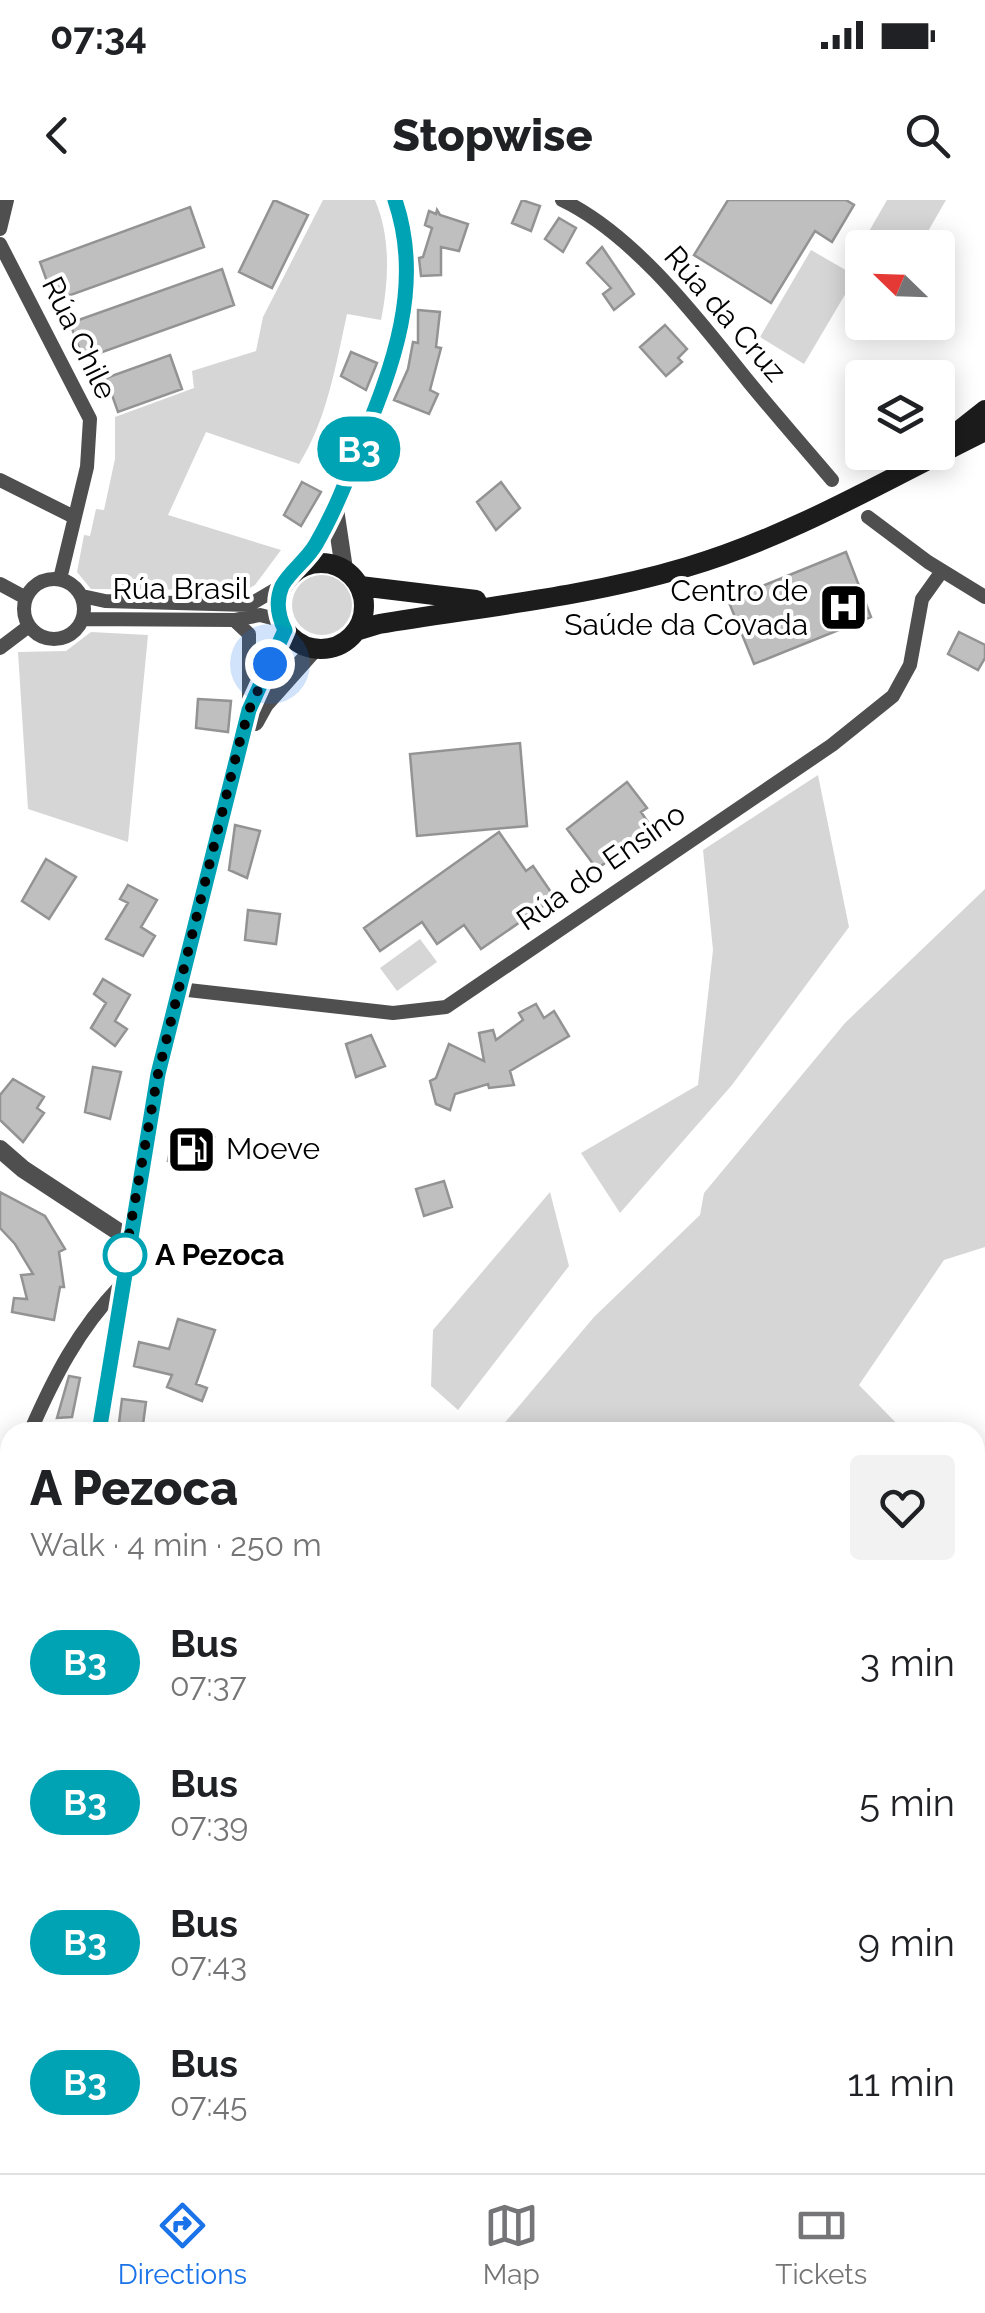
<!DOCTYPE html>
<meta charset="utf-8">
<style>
body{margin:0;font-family:Raleway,sans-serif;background:#f2f2f2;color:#202124;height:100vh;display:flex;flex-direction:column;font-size:38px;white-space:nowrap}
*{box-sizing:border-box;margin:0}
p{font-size:32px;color:#757577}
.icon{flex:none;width:55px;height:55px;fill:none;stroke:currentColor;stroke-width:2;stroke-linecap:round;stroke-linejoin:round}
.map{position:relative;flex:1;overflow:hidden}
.details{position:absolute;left:0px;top:1222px;width:985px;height:752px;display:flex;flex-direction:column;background:#fff;border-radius:30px 30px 0 0;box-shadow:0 5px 25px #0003}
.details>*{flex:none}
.badge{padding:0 20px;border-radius:32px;font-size:35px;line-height:65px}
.needle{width:65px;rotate:293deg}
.buttons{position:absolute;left:845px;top:30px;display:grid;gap:20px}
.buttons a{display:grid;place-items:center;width:110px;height:110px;border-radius:10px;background:#fff;box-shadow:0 5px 25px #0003;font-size:50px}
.you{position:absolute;width:50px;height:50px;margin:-25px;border:8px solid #fff;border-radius:50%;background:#1a73e8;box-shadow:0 0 0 15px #1a73e833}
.map>.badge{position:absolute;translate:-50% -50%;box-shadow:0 0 0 5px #fff}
.round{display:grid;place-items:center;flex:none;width:105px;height:105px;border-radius:10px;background:#f2f2f2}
.overview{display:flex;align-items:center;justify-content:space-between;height:170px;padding:0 30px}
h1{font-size:48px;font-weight:800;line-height:75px}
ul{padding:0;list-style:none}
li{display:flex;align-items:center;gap:30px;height:140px;padding:0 30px}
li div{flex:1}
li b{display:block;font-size:38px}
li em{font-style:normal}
li .badge{min-width:110px;font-weight:700;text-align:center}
.status{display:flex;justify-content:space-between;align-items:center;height:70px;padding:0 50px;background:#fff;direction:ltr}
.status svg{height:28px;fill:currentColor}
header{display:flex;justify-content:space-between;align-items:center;height:130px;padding:0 30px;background:#fff;font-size:45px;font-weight:800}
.dock{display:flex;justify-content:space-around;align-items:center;height:140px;border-top:2px solid #e0e0e0;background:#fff;font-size:28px;color:#757577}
.dock a{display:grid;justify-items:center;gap:5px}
.dock .on{color:#1a73e8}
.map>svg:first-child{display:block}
</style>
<div class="status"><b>07:34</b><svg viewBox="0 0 49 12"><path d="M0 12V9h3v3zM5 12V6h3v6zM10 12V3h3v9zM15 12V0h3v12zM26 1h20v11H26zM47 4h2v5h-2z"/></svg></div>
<header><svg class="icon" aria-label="back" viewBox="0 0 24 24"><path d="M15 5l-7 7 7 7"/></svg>Stopwise<svg class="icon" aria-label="search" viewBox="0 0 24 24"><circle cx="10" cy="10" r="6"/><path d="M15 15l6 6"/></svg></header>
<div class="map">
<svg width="985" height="1973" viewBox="0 0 985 1973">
<rect width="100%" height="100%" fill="#fff"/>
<!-- green -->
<path fill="#d6d6d6" d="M323,0H375C391,37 389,81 381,120L347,114C336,164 327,220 299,264L206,232L168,315L281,350L255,385L246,390L91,389L77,372L84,335L90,336L96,309L104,310L115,259V217L194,188L192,171L256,151L263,117Z
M887,0H946L919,47L862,48V58L856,54Z
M811,50L856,76L804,164L760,137Z
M292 405a30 30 0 1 1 60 0a30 30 0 1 1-60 0Z
M91,432L148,435L128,642L28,609L18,452L66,451Z
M818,575L849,727L732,885L620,1013L581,953L698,885L713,750L703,650Z
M985,689V1047L944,1060L859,1185L905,1232H497L594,1117L700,1015L704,993L845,823Z
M420,739L437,762L397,791L380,768Z
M550,992L569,1066L458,1210L431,1186L433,1130Z
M985,1512V1649L975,1623V1516Z
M96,1965H442L456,1973H94Z
M469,1965H635L641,1973H470Z"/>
<!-- building -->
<path fill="#bfbfbf" stroke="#939393" stroke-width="2.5" d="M274,0L308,15L272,88L239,72Z
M522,0L540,6L531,31L512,23Z
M728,0H846L854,5L832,42L815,31L771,103L694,55Z
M190,7L204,47L54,101L40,62Z
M437,10L440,15L468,24L459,51L441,47V75L421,76L419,58L423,57L432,28L425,25L429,11L436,14Z
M559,18L576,28L563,52L545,39Z
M602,47L634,94L614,110L603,94L611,88L587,63Z
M222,69L234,105L83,159L70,123Z
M418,110L440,112L436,147L441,148L430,190L438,194L429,214L394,200L408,169L413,142L418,143Z
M665,125L687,149L678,158L682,162L666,176L640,147Z
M351,152L377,163L366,190L341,176Z
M170,155L182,189L118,212L106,178Z
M302,282L321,292L301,326L284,315Z
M501,282L520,308L496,330L477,302Z
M846,352L871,417L754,464L728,400Z
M959,432L985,445V458L978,470L948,454Z
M198,499L231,501L228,532L196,528Z
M520,543L527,626L417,636L410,554Z
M627,582L647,608L641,612L652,628L597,669L567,629Z
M235,625L260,631L247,678L229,670Z
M499,632L526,671L533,666L555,698L481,749L464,725L437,744L422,722L380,751L364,728Z
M46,659L76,677L49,719L22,701Z
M128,685L157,700L141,727L155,736L143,756L106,739L128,703L120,699Z
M248,710L280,714L276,744L245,740Z
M103,779L130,795L115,821L127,829L115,846L91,828L106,803L94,794Z
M536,804L544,818L554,811L569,836L510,871L514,885L489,888L488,884L455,894L450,910L436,904L430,881L436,878L449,844L484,861L479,833L493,830L496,840L523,820L519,813Z
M371,835L385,866L356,877L346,844Z
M93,867L121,872L110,919L85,912Z
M13,879L44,897L37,908L44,913L23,942L0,920V895Z
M174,930L214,937L209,968L168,961Z
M444,981L452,1007L424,1016L416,989Z
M0,992L45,1016L65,1049L59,1052L64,1087H60L54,1120L12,1112L14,1098L27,1099L21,1075L33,1074L15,1044L0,1028Z
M178,1119L215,1130L196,1184L207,1188L202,1201L167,1187L172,1175L134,1166L139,1142L169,1149Z
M69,1176L80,1178L72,1217L57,1218Z
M122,1199L146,1202L142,1232L118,1231Z"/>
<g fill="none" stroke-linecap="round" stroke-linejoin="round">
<!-- minor -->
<path stroke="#4f4f4f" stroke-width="14" d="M562,0C635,35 698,119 748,181C775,214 804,247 832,280
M0,29L7,0
M0,44L90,219L87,267L60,379
M0,280L74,317
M868,317L928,362L985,397
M24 409a30 30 0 1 1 60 0a30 30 0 1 1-60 0Z
M0,384L26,398
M82,396L105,401L249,405L283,385
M83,419L234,420L260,415L280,420
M234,420L249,434V507
M0,448L29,426
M179,789L393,813L446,807L832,545L893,496L910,465L922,399L942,371
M30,1232C54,1177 78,1130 120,1086
M0,1303L10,1280
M0,1440L10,1443
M0,1740L10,1735
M975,1888L985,1898
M884,1973L896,1965"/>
<!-- tertiary -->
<path stroke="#4f4f4f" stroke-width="18" d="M335,309L344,369
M299,368C326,330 343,288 361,245C393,166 424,85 395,0
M255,522L265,504L314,449
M0,949L23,969L128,1038
M99,1232L158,874L249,511L285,430
M975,1814L985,1807
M3,1973L10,1917
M738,1973L749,1965"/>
<!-- secondary -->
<path stroke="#1c1c1c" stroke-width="20" d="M947,240L985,210
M278 406a43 43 0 1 1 86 0a43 43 0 1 1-86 0Z
M360,386L476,400
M356,431L379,424C481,407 587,397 687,367C792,336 887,279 985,231"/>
</g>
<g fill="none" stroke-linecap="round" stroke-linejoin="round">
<defs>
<path id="line" d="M99,1232L158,874L249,510L285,430C278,416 275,402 282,386C290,371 307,360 316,344C334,313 347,280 360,246C393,167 424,85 395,0"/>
</defs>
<!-- line casing -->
<use href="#line" stroke="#fff" stroke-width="22"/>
<!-- line -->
<use href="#line" stroke="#00a3b4" stroke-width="15"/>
<!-- walk -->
<path stroke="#000" stroke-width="10" stroke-dasharray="0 18" d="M125,1055L124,1062L158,874L238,548L249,510L270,464"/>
</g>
<!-- icons -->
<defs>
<symbol id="hospital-square" viewBox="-11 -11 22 22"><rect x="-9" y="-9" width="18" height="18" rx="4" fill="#000" stroke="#fff"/><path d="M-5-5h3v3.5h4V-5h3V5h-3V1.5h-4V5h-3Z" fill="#fff"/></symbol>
<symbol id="fuel-square" viewBox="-11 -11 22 22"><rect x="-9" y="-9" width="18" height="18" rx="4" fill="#000" stroke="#fff"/><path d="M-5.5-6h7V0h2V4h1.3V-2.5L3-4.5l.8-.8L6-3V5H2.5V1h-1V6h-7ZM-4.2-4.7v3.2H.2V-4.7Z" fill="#fff"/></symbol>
</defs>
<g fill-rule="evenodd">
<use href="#hospital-square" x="816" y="380" width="55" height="55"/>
<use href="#fuel-square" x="164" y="922" width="55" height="55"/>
</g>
<!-- markers -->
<circle fill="#fff" stroke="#00a3b4" stroke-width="5" cx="125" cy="1055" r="20"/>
<g text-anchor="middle" stroke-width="8" stroke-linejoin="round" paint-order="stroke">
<!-- street labels -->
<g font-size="30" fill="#000" stroke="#fff">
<text transform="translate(725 114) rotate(49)" y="10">Rúa da Cruz</text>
<text transform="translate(79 138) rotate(64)" y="10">Rúa Chile</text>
<text x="181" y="399">Rúa Brasil</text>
<text transform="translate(601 667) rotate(-35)" y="10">Rúa do Ensino</text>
</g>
<!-- poi labels -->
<g font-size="30" fill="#000" stroke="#fff" text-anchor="end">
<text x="808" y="401">Centro de<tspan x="808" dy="34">Saúde da Covada</tspan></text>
<text x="226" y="959" text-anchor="start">Moeve</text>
</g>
<!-- stop labels -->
<g font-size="30" font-weight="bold" fill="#000" stroke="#fff" text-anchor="start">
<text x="155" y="1065">A Pezoca</text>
</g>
</g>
</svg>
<div class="buttons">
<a><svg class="needle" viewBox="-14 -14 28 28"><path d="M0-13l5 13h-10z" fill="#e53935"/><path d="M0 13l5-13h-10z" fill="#757577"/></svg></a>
<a><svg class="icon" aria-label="layers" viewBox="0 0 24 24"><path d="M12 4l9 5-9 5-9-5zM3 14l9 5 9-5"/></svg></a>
</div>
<div class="you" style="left:270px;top:464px"></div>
<b class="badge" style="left:359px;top:249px;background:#00a3b4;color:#fff">B3</b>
<section class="details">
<div class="overview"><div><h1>A Pezoca</h1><p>Walk · 4 min · 250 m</p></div><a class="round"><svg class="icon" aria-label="heart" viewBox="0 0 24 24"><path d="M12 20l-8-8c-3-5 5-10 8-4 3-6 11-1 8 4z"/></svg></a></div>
<ul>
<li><span class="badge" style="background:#00a3b4;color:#fff">B3</span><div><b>Bus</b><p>07:37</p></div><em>3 min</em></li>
<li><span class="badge" style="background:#00a3b4;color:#fff">B3</span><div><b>Bus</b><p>07:39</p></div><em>5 min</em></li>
<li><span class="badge" style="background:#00a3b4;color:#fff">B3</span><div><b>Bus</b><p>07:43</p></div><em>9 min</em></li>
<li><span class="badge" style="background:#00a3b4;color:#fff">B3</span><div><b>Bus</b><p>07:45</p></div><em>11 min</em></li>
</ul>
</section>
</div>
<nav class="dock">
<a class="on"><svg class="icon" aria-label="directions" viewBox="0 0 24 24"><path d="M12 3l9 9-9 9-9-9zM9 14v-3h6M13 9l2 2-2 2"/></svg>Directions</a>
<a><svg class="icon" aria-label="map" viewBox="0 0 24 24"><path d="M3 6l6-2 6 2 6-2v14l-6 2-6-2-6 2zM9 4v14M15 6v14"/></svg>Map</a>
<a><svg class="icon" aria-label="tickets" viewBox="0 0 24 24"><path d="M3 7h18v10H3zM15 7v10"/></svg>Tickets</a>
</nav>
